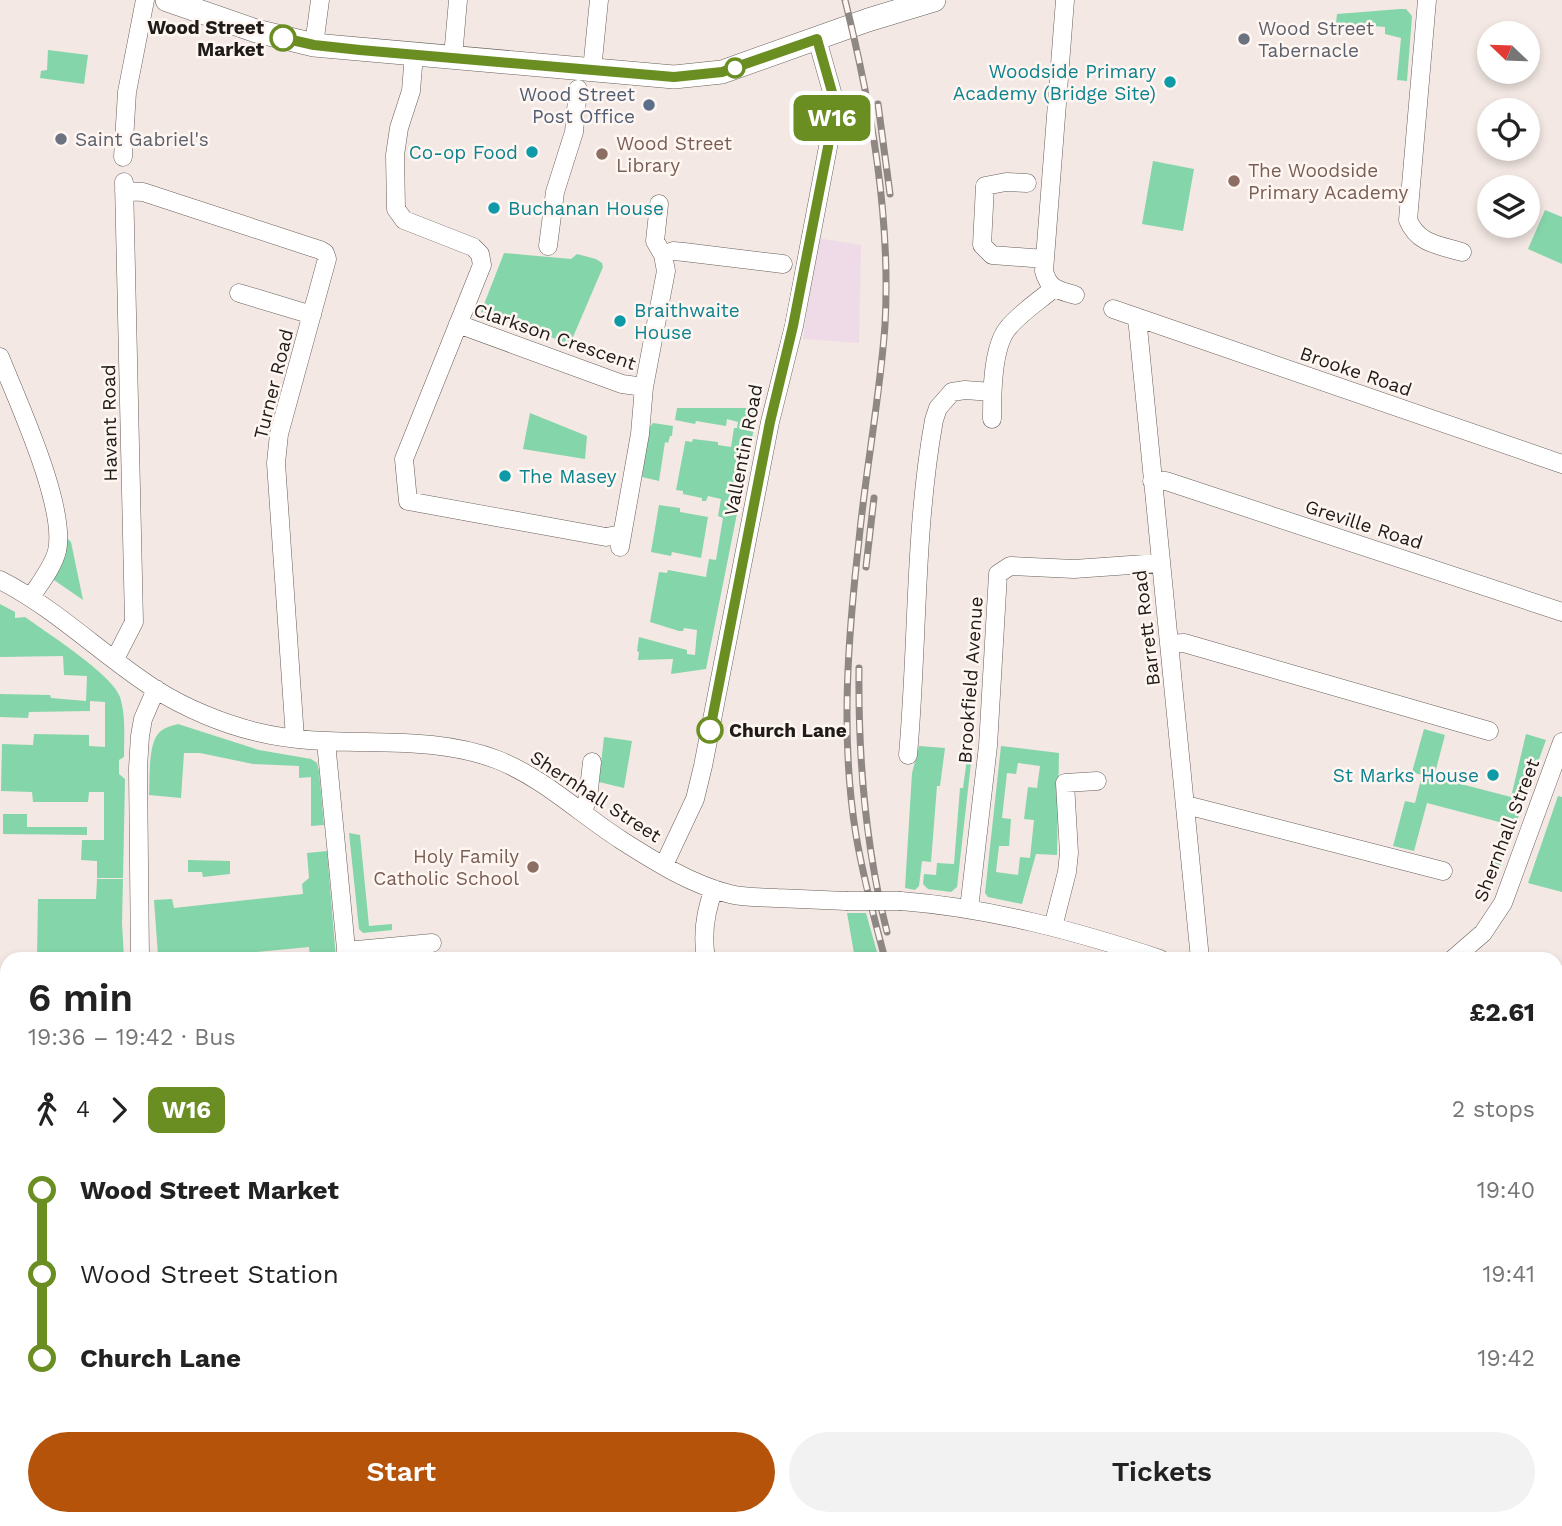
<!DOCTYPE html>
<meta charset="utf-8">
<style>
body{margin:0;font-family:"Work Sans",sans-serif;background:#f2f2f2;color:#222;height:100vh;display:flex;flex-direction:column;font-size:26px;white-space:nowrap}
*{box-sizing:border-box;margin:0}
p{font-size:23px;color:#767676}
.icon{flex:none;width:38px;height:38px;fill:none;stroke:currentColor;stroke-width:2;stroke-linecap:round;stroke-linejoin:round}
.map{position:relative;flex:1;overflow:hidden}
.details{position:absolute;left:0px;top:952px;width:1563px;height:574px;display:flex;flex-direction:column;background:#fff;border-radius:21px 21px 0 0;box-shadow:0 4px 10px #0003}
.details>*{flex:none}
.badge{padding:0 14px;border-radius:10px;font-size:24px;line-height:46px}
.needle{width:46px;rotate:293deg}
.fabs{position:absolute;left:1477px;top:21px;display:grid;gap:14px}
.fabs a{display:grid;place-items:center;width:63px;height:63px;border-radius:50%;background:#fff;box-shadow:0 4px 10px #0003;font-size:35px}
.map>.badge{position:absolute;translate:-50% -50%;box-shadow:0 0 0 4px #fff}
.legs{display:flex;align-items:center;gap:10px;height:77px;padding:0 28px;font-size:23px}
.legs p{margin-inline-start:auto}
.headline{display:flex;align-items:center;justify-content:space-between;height:119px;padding:0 28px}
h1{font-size:38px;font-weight:600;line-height:52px}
.action{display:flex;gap:14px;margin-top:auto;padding:14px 28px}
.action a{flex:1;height:80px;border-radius:42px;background:#b45309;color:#fff;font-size:28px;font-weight:600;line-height:80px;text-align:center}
.action a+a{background:#f2f2f2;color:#222}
ul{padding:0 28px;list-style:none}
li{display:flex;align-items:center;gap:24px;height:84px;font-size:26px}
li i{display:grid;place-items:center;width:10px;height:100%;margin:0 9px;background:currentColor}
li i::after{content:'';width:18px;height:18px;margin:-9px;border:5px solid;border-radius:50%;background:#fff}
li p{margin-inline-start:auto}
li:first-child i{background:linear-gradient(#0000 50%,currentColor 0)}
li:last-child i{background:linear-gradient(currentColor 50%,#0000 0)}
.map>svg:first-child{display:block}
</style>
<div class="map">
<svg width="1562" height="1526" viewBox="0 0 1562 1526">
<rect width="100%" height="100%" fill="#f3e8e3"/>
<!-- industrial -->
<path fill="#efdae8" d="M817,238L861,245L859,343L803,339Z"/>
<!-- green -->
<path fill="#85d5aa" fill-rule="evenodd" d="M1400,9H1406L1412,16L1407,81L1397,80L1401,38L1385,34V27L1336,23L1337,14Z
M48,50L88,55L84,84L40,78L41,71L47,70Z
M1153,161L1194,169L1183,231L1142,224Z
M1545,210L1562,217V264L1528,249Z
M504,253L571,259L577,254L596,259L602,263L603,267L570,344L481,312Z
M677,408H758L706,669L671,674L673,659L638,660L639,652L637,651L639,637L687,650V654L695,655L697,630L684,628L683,631H679L650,622L659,572L667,573L668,570L706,577L709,559L716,560L723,518L718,516L721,499L708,496L706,501H702V498L683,494V491L676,490L685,443V441L692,442L693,439L718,442V445L731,447L734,428H737L738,422L727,419L726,426L696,421L695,424L675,420Z
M530,413L587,436L585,459L523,449Z
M653,423L673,426L672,436H670L668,443L665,442L659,481L642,477L649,428Z
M659,505L680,508V512L708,517L701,558L672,552L671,556L651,552Z
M68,539L71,542L83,600L54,580Z
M0,604L15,612V618L25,617C47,633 112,674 120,697C126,716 124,737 124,757L119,760V774L125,779L123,878H97V861L81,860L82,840H104V792H89L88,802H33L32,792L1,791L2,744L33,745L34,734L89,735V746L105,747V702L90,701V711L29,712L28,718L0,717V694L50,695L51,698L86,701L87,676L64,675L63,656L0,657Z
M178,724L259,750L311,759L317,763L319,771L324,825L311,826V777L299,778V766L253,764L200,753H184L181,798L149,795C150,780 148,746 158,734C162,728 171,726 178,724Z
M1424,729L1445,735L1434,777L1511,797L1526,734L1546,740L1493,887L1485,884L1488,873H1490L1503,823L1427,803L1414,851L1393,846L1405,801L1415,803L1422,775L1412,772Z
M604,737L632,741L624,788L599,782Z
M919,746L945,748L940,786H937L931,862L922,861L919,886L915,890L905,888L912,773Z
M1001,746L1059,753L1057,855L1036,854L1022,904L988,897L985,893ZM1018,763L1040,766L1037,788L1028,787L1024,819L1034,820L1030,858L1020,857L1018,875L996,872L999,846H1009L1011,819L1002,818L1007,773L1016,774Z
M968,751L972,754L957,887L951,892L928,889L923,884L924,874L936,875L937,863L954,864L960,788H963Z
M1558,796L1562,797V892L1528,883Z
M3,814H27V827H87V835L3,834Z
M349,833L360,835L369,926L392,924V930L363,933L359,929Z
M327,851L336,959H310L309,947L186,959H155L158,956L154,900L172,899L174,908L303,894L302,884L309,878L307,853Z
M188,860L230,861V874L203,877L202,872H188Z
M97,879H123L122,923L124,959H37L38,899H96Z
M847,913H866L879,959H855Z
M4,1094L7,1101V1225H0V1110L1,1095Z
M534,1519H729L728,1526H534Z"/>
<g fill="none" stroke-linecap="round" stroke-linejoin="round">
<defs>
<path id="minor" d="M1065,0L1044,271C1049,290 1059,290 1075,295
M1427,0L1408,220C1418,244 1439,245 1462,252
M314,45L320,0
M414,54L411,91L399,128L395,155L396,209L404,220L473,247L480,254L482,265L404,459L408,501L606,537L622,534
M453,57L458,0
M592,70L599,0
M123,157L127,92L145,0
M1027,183L1006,182L985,186L982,245L992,255L1045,259
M124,191L143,192L320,250L325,253L327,259L279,434L276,463L295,738
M659,204L655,241L663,255
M548,246L555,192L574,132L578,89
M239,293L312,315
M1113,309L1562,464
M1137,317L1200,959
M458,324L622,384L644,387
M0,357C17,400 67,507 57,551C53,567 40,583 31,597
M992,419C992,395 992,347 1008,328C1020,313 1039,301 1054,288
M1152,481H1166L1562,612
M620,547L640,434L644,387L666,271L663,255L673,251L684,252L783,264
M0,580C57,609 102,655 155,689C185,708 223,724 257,732C337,752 420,730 498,760C545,779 579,813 621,840C654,861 692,885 730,894C745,898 762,897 777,898C800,899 823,900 846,901
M1169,644L1184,643L1489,731
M115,659L134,622L124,182
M326,742L347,959
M908,755C918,644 914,530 934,420L938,408L952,392L965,390L992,392
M1186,809L1194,807L1443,871
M583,811L588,798L592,762
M664,865L695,799L703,766L770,422L794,326L828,147L833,115L832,92L817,39
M901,901C990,908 1076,931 1160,959
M969,909L988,746L998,574L1010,566L1074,569L1159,563
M1053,927L1067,872L1069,853L1065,783L1097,781
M346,951L432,943
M140,959L138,768L140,736L143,719L156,689
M706,959C702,935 705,912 714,889
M1453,959L1483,933L1503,903L1562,742
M0,1057L7,1075
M0,1232H7
M1556,1244H1562
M1556,1414L1562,1415
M0,1498L7,1497
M1107,1519L1111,1526
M1336,1519V1526
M349,1526V1519
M744,1526L745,1519
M865,1526L866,1519"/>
<path id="major" d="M167,0L256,31L314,45L674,77L722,72L868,20L934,0"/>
</defs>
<!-- minor casing -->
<use href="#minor" stroke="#685f5a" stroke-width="19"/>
<!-- major casing -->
<use href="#major" stroke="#685f5a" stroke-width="24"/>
<!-- minor -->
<use href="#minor" stroke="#fff" stroke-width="18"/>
<!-- major -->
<use href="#major" stroke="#fff" stroke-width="23"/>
<defs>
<path id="rail" d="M845,0C871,105 891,216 885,325C880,396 866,468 859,540C848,637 840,738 856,835C863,877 874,918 885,959
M878,104L890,194
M866,567L874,498
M859,668C858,758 865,845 887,932
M914,1526L915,1519"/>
</defs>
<!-- rail casing -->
<use href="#rail" stroke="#8f8783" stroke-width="7"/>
<!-- rail -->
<use href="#rail" stroke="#fff6f2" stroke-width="4.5" stroke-dasharray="13" stroke-linecap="butt"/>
<defs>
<path id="minor-bridge" d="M846,901H901"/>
</defs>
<!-- minor-bridge casing -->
<use href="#minor-bridge" stroke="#685f5a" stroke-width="19" stroke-linecap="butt"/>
<!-- minor-bridge -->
<use href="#minor-bridge" stroke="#fff" stroke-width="18"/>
</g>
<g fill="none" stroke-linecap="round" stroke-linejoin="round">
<defs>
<path id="line-1" d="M283,38L314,45L360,50L674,77L722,72L817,39L832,92V115L828,147L793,326L770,422L710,730"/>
</defs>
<!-- line-1 casing -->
<use href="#line-1" stroke="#fff" stroke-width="16"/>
<!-- line-1 -->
<use href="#line-1" stroke="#6b8e23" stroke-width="10"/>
</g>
<!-- markers -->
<g fill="#fff" stroke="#6b8e23" stroke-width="3.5">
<circle cx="283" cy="38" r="12"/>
<circle cx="735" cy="68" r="9"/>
<circle cx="710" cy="730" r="12"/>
</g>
<g fill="#6b7280" stroke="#fff6f2" stroke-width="2.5">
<circle cx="1244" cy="39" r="7"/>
<circle cx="61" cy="139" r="7"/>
</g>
<g fill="#0f9aa8" stroke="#fff6f2" stroke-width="2.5">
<circle cx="1170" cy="82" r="7"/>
<circle cx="532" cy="152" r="7"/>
<circle cx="494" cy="208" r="7"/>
<circle cx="620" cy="321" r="7"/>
<circle cx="505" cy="476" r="7"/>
<circle cx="1493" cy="775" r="7"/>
</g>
<circle fill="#5c6f8a" stroke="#fff6f2" stroke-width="2.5" cx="649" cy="105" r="7"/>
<g fill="#8d6e63" stroke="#fff6f2" stroke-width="2.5">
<circle cx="602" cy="154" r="7"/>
<circle cx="1234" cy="181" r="7"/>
<circle cx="533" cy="867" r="7"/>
</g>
<g text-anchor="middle" stroke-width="5" stroke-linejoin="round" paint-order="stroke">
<!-- stop labels -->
<g font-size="19" font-weight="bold" fill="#1f1b19" stroke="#fff6f2" text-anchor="end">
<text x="264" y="34">Wood Street<tspan x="264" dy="22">Market</tspan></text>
<text x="729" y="737" text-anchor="start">Church Lane</text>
</g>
<!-- worship labels -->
<g font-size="19" fill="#5b616d" stroke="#fff6f2" text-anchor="start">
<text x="1258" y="35">Wood Street<tspan x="1258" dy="22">Tabernacle</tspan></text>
<text x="75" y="146">Saint Gabriel's</text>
</g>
<!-- culture labels -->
<g font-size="19" fill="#0d838f" stroke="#fff6f2" text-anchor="end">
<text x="1156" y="78">Woodside Primary<tspan x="1156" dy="22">Academy (Bridge Site)</tspan></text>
<text x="518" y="159">Co-op Food</text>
<text x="508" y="215" text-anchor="start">Buchanan House</text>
<text x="634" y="317" text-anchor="start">Braithwaite<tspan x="634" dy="22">House</tspan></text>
<text x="519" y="483" text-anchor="start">The Masey</text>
<text x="1479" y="782">St Marks House</text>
</g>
<!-- service labels -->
<g font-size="19" fill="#4e5e75" stroke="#fff6f2" text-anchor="end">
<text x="635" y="101">Wood Street<tspan x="635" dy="22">Post Office</tspan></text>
</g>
<!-- education labels -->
<g font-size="19" fill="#785e54" stroke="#fff6f2" text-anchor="start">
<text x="616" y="150">Wood Street<tspan x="616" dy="22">Library</tspan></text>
<text x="1248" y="177">The Woodside<tspan x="1248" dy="22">Primary Academy</tspan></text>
<text x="519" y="863" text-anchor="end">Holy Family<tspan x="519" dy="22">Catholic School</tspan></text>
</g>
<!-- street labels -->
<g font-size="19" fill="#1f1b19" stroke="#fff6f2">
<text transform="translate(555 336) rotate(19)" y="7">Clarkson Crescent</text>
<text transform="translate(1356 371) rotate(19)" y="7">Brooke Road</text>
<text transform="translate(273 384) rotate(-76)" y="7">Turner Road</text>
<text transform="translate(109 423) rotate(-91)" y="7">Havant Road</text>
<text transform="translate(743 450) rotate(-79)" y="7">Vallentin Road</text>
<text transform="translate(1364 524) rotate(18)" y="7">Greville Road</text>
<text transform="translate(1146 628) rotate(-97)" y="7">Barrett Road</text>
<text transform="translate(970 680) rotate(-86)" y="7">Brookfield Avenue</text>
<text transform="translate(596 796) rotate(33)" y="7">Shernhall Street</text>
<text transform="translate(1506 830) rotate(-69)" y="7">Shernhall Street</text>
</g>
</g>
</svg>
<div class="fabs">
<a><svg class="needle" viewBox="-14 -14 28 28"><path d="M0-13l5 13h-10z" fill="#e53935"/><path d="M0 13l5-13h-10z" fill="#767676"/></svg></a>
<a><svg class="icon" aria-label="locate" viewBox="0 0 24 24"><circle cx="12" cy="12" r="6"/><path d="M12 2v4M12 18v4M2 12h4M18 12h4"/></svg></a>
<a><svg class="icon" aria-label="layers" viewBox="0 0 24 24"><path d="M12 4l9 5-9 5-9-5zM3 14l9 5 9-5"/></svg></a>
</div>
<b class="badge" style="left:832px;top:118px;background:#6b8e23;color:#fff">W16</b>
<section class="details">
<div class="headline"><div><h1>6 min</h1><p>19:36 – 19:42 · Bus</p></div><b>£2.61</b></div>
<div class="legs"><svg class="icon" aria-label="walk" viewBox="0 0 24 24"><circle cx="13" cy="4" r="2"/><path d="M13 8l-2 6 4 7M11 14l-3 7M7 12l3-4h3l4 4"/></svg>4<svg class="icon" aria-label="forward" viewBox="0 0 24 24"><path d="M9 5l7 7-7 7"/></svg><b class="badge" style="background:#6b8e23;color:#fff">W16</b><p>2 stops</p></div>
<ul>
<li><i style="color:#6b8e23"></i><b>Wood Street Market</b><p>19:40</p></li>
<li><i style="color:#6b8e23"></i><span>Wood Street Station</span><p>19:41</p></li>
<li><i style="color:#6b8e23"></i><b>Church Lane</b><p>19:42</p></li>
</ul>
<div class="action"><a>Start</a><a>Tickets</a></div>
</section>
</div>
